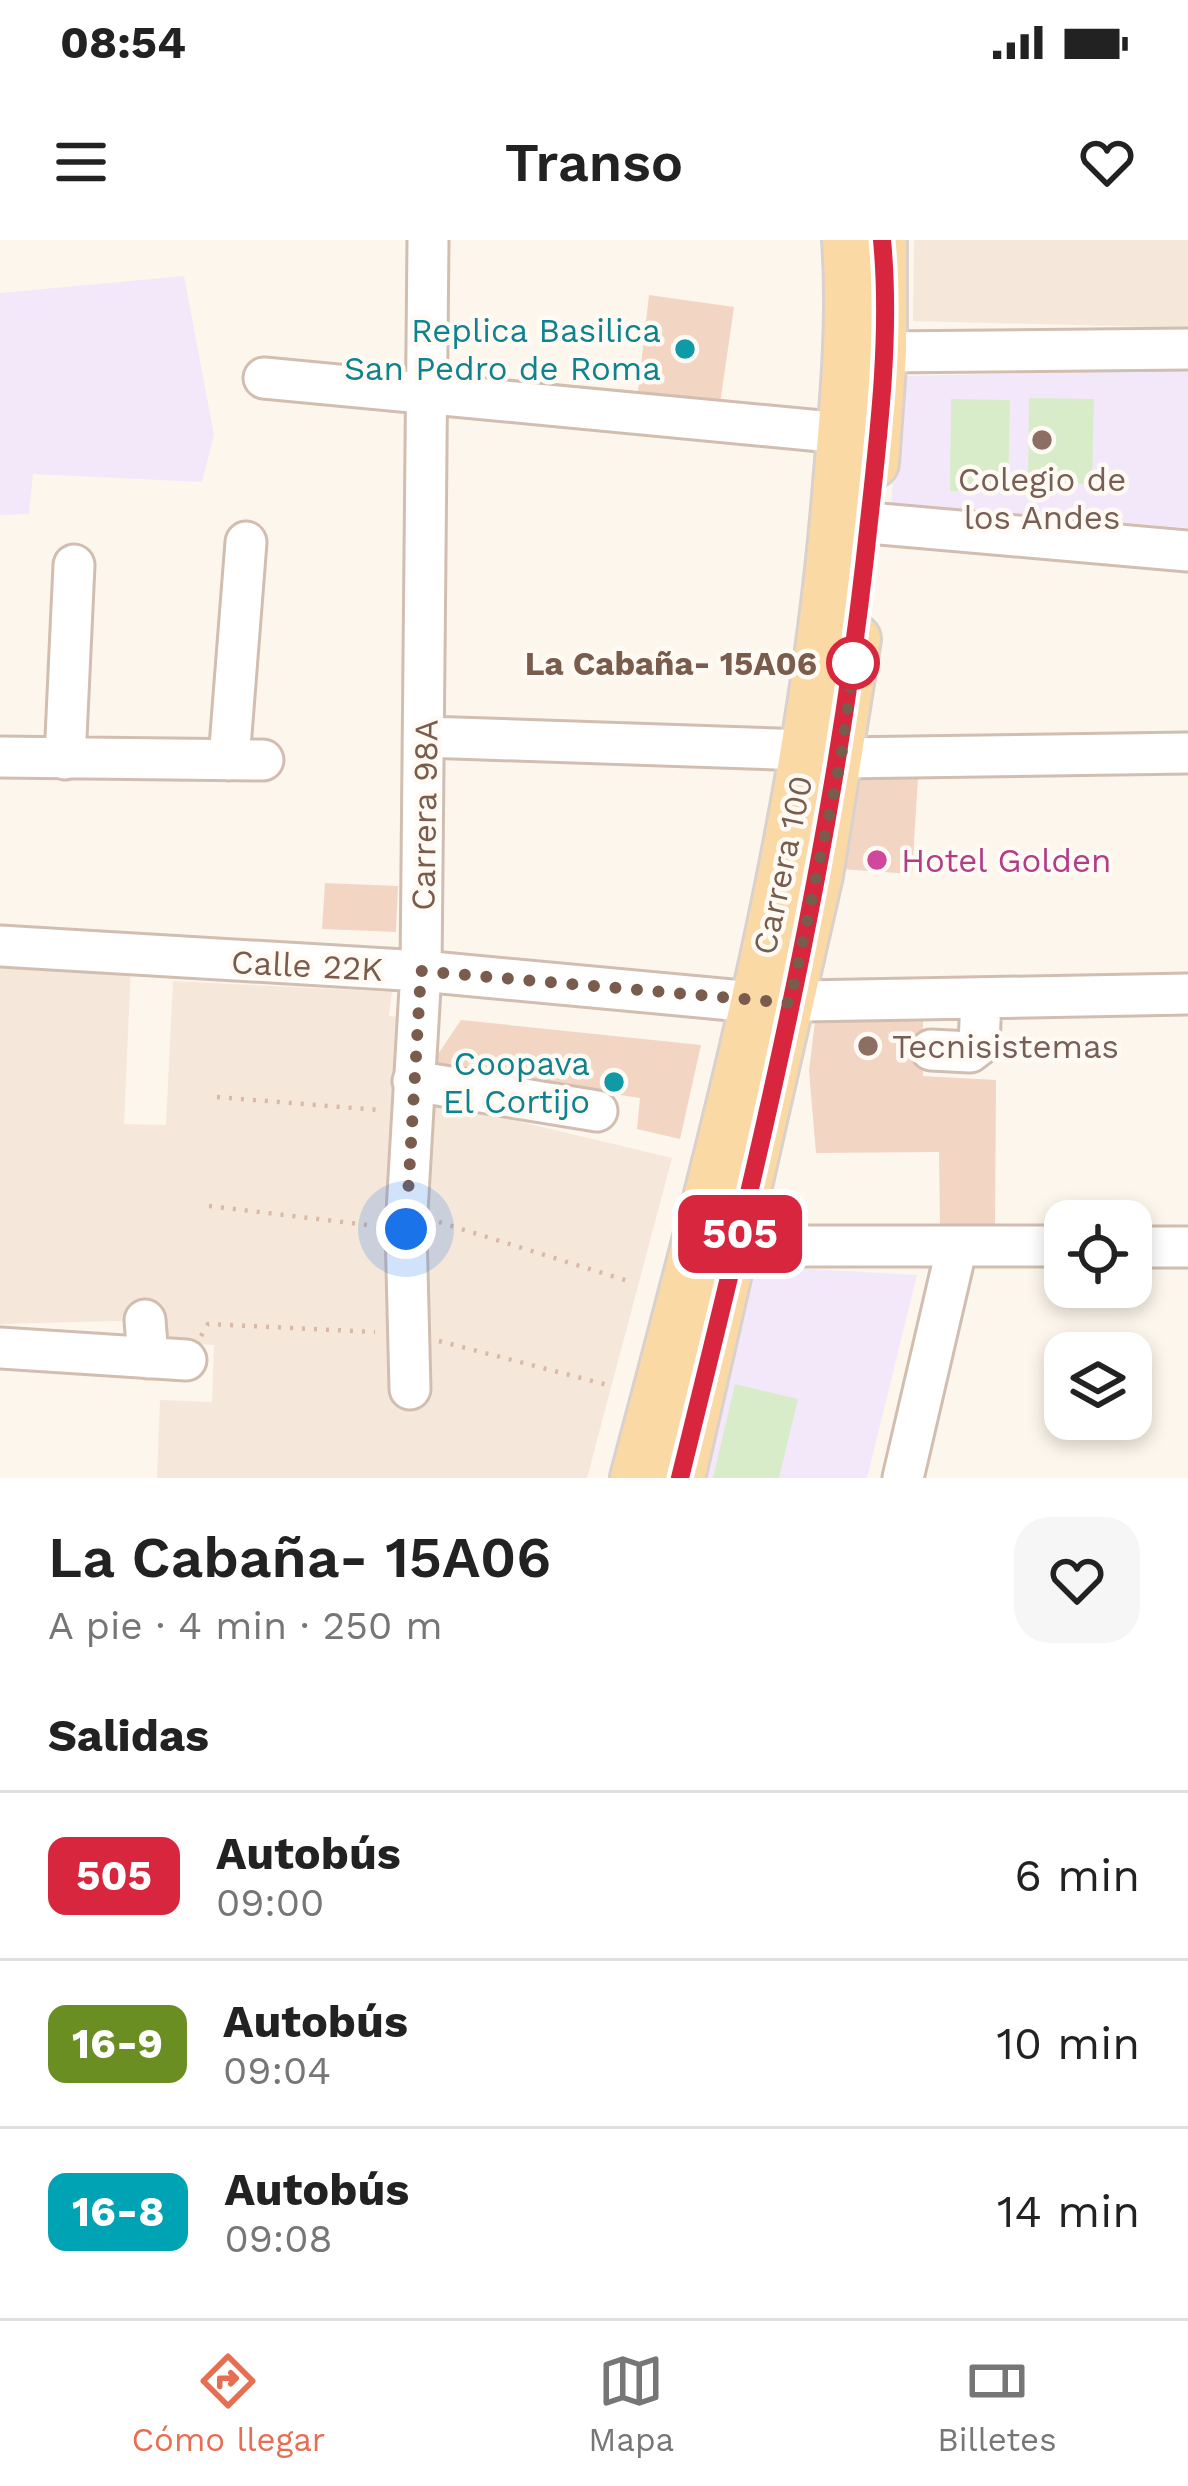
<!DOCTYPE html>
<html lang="es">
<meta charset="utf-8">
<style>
body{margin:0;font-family:"Work Sans",sans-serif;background:#f6f6f6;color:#222;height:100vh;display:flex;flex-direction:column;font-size:45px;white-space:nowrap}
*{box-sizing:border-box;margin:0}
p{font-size:39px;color:#767676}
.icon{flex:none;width:66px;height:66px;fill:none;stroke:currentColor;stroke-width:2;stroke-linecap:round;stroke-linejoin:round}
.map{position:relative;height:1238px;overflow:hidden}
.details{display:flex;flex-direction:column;background:#fff;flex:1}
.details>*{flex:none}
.badge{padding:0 24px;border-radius:18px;font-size:42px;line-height:78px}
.fabs{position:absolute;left:1044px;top:960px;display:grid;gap:24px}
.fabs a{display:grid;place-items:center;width:108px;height:108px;border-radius:24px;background:#fff;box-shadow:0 6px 18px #0003;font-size:60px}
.you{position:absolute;width:60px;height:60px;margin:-30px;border:9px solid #fff;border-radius:50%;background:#1a73e8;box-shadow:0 0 0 18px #1a73e833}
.map>.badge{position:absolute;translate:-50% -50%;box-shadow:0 0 0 6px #fff}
h2{padding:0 48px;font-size:45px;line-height:108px}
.round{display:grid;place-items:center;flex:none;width:126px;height:126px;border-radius:36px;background:#f6f6f6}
.headline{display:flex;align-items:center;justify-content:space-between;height:204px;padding:0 48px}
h1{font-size:57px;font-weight:600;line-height:90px}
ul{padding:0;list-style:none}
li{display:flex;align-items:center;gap:36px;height:168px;padding:0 48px;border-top:3px solid #e0e0e0}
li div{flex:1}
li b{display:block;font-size:45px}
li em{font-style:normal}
li .badge{min-width:132px;font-weight:700;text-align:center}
.status{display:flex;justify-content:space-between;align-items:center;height:84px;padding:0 60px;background:#fff;direction:ltr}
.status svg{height:33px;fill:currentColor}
header{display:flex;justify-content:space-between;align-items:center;height:156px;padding:0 48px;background:#fff;font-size:54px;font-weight:600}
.tabs{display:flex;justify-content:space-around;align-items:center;height:168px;border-top:3px solid #e0e0e0;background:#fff;font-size:33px;color:#767676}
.tabs a{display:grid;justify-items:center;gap:6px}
.tabs .current{color:#e76f51}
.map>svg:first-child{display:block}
</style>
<div class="status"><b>08:54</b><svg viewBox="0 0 49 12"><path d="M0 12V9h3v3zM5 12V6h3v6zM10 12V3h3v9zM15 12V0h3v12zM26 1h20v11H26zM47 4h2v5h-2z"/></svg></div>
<header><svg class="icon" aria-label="menu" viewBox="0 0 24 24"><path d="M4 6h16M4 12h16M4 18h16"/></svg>Transo<svg class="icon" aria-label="heart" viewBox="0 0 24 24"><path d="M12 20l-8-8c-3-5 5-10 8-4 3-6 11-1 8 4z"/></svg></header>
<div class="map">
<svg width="1188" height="1238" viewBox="0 0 1188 1238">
<rect width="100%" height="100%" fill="#fdf6ec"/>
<!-- residential -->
<path fill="#f5e8da" d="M914,0H1188V88L913,81Z
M0,721L131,726L124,884L166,885L173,741L392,752L389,776L415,778L413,856L672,918L587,1238H157L160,1160L212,1162L214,1105L156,1102V1080L0,1084Z"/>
<!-- education -->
<path fill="#f3e8fa" d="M184,36L214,195L202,242L33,234L29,274L0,275V53Z
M1188,130V288L891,264L902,136Z
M754,1026L917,1035L867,1238H704Z"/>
<!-- green -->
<path fill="#d8ecc9" d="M1029,158L1094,159L1092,244L1028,243Z
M951,159L1010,160L1008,251H950Z
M735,1144L798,1159L779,1238H713Z"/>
<!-- building -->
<path fill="#f3d5c3" d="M649,55L734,67L720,164L638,151Z
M918,538L912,634L840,629L857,540Z
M325,643L398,646L396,692L322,689Z
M923,779V836L996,840L995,986L940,987L939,912L816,913L809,831L815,781Z
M461,780L701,805L680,899L637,889L640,858L430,826Z"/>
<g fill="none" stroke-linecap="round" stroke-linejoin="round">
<defs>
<path id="minor" d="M882,112L1188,109
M264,138L842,193
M869,283L1188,311
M426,497L806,510
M0,517L263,520
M840,518L1188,513
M65,519L74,325
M229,520L246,302
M0,706L421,731L753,762L1188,754
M931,810L970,812L979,805L981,758
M413,841L597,871
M737,1006H1065
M1131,1007H1188
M145,1080L148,1118
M0,1108L186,1120
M410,1149L406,989L421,731L428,0
M903,1238L957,1006"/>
<path id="major" d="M874,223L882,112V0
M635,1238C721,912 812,582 838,244C845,163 853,81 847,0
M680,1238L818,635L856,399"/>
</defs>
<!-- minor casing -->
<use href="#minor" stroke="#d1beb0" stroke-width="45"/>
<!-- major casing -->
<use href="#major" stroke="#dad1cd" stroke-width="54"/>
<!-- path -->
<path stroke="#d9b8a5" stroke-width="4.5" stroke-dasharray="3 9" stroke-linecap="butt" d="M217,857L378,870
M209,966L376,986
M439,982L628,1041
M201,1096L208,1084L375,1092
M439,1101L608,1145"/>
<!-- minor -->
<use href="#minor" stroke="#fff" stroke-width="39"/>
<!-- major -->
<use href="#major" stroke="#fbd9a5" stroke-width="48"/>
</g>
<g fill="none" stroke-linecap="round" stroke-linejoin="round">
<defs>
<path id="line" d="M680,1238C755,934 830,629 865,318C876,215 892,103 882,0"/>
</defs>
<!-- line casing -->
<use href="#line" stroke="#fff" stroke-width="27"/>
<!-- line -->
<use href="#line" stroke="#d7263d" stroke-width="18"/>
<!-- walk -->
<path stroke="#7a5c4d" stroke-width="12" stroke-dasharray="0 21.6" d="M406,989L421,731L790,763L841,518L853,423"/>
</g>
<!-- markers -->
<g fill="#0f9aa8" stroke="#fffaf3" stroke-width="4.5">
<circle cx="685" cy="109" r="12"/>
<circle cx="614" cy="842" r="12"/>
</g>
<g fill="#8d6e63" stroke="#fffaf3" stroke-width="4.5">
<circle cx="1042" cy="200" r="12"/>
<circle cx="868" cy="806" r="12"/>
</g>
<circle fill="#fff" stroke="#d7263d" stroke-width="6" cx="853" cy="423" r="24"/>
<circle fill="#d1479c" stroke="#fffaf3" stroke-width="4.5" cx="877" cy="620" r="12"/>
<g text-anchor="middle" stroke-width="9" stroke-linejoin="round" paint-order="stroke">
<!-- culture labels -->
<g font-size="33" fill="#0d838f" stroke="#fffaf3" text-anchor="end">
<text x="661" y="102">Replica Basilica<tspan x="661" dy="38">San Pedro de Roma</tspan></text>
<text x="590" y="835">Coopava<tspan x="590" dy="38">El Cortijo</tspan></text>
</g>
<!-- education labels -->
<g font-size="33" fill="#785e54" stroke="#fffaf3">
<text x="1042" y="251">Colegio de<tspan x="1042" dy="38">los Andes</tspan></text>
<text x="892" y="818" text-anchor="start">Tecnisistemas</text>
</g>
<!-- stop labels -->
<g font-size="33" font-weight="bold" fill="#7a5c4d" stroke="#fffaf3" text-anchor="end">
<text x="817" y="435">La Cabaña- 15A06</text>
</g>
<!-- street labels -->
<g font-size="33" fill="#7a5c4d" stroke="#fffaf3">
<text transform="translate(424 575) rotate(-89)" y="12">Carrera 98A</text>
<text transform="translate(782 625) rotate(-78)" y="12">Carrera 100</text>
<text transform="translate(307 725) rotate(3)" y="12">Calle 22K</text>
</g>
<!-- hotel labels -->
<g font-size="33" fill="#b23c85" stroke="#fffaf3" text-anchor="start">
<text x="901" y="632">Hotel Golden</text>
</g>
</g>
</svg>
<div class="fabs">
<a><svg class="icon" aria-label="locate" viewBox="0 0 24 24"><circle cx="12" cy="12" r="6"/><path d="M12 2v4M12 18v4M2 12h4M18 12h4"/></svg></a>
<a><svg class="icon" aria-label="layers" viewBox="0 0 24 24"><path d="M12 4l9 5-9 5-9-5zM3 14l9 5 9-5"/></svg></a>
</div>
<div class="you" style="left:406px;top:989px"></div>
<b class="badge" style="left:740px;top:994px;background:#d7263d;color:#fff">505</b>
</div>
<section class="details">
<div class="headline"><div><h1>La Cabaña- 15A06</h1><p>A pie · 4 min · 250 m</p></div><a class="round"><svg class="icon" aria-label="heart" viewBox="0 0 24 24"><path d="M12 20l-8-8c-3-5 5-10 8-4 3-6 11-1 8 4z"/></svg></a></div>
<h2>Salidas</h2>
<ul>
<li><span class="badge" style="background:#d7263d;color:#fff">505</span><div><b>Autobús</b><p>09:00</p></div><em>6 min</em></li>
<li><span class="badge" style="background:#6b8e23;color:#fff">16-9</span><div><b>Autobús</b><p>09:04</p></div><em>10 min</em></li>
<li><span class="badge" style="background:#00a3b4;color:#fff">16-8</span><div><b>Autobús</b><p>09:08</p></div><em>14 min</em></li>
</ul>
</section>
<nav class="tabs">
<a class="current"><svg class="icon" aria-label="directions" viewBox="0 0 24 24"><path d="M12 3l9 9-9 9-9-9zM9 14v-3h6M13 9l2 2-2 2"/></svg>Cómo llegar</a>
<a><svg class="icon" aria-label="map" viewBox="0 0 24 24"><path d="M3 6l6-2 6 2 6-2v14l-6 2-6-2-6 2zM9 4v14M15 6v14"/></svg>Mapa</a>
<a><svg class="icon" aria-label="tickets" viewBox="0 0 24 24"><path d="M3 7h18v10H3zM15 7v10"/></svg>Billetes</a>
</nav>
